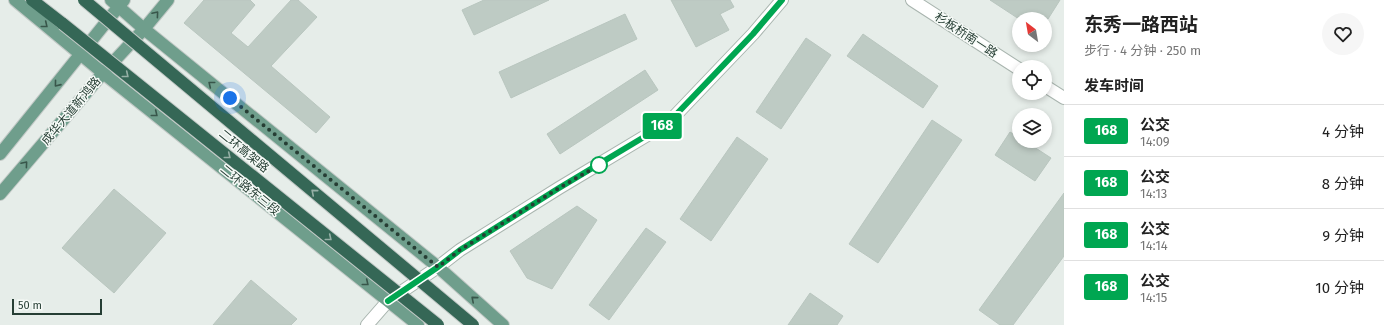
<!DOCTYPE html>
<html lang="zh">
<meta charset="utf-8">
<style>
body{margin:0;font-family:"Fira Sans","Noto Sans SC",sans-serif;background:#f6f6f6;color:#222;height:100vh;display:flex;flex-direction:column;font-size:15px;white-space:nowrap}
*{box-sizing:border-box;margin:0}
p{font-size:13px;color:#767676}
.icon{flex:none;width:22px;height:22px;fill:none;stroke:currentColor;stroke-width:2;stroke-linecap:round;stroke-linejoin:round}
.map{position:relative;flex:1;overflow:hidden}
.side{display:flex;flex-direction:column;background:#fff;width:320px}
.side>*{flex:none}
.badge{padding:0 8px;border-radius:3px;font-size:14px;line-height:26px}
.needle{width:26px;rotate:329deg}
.fabs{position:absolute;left:1012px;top:12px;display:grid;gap:8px}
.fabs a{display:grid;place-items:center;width:40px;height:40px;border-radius:50%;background:#fff;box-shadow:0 2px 6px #0003;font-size:20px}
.scale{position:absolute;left:12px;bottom:10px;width:90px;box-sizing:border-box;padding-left:4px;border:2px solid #263e34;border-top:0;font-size:11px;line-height:14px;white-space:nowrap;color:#263e34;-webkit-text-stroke:3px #f6faf7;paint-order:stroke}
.you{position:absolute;width:20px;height:20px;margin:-10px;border:3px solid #fff;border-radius:50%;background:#1a73e8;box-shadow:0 0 0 6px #1a73e833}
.map>.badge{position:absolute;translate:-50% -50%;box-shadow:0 0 0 2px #fff}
h2{padding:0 20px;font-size:15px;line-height:36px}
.round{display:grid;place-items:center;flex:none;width:42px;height:42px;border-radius:21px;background:#f6f6f6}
.headline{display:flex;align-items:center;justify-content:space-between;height:68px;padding:0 20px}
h1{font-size:19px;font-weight:700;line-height:30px}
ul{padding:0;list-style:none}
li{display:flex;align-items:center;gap:12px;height:52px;padding:0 20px;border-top:1px solid #e0e0e0}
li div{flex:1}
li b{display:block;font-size:15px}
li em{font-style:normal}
li .badge{min-width:44px;font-weight:700;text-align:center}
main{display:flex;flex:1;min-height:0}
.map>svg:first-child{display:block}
</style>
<main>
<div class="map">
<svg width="1064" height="325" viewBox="0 0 1064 325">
<rect width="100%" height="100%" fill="#e6ede9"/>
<!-- building -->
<path fill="#becbc4" stroke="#b9c6bf" d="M204,0H250L255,5L231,33L248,47L291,0H298L317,17L271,66L330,117L316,133L184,23Z
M484,0H549L474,35L462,10Z
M671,0H730L734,7L720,14L729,30L696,47Z
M990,0H1060L1048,19H1019Z
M625,14L637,39L511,98L499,72Z
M863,34L938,86L923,108L847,56Z
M806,38L831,55L781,129L756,112Z
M645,70L658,90L560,154L547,134Z
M932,120L962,140L878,263L849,244Z
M1010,132L1019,137V141H1025L1051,158L1035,181L995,155Z
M737,137L768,159L711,241L680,219Z
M114,189L166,233L114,293L62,248Z
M1064,193V256L1013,325H1000L979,310Z
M577,206L597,220L552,289L527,278L510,251Z
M646,228L666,242L609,320L589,305Z
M251,280L297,319L291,325H213Z
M810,293L843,316L837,325H788Z"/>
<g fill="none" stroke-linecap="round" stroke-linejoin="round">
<defs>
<path id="minor" d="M912,0L1019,69
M1045,86L1064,98
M367,325L388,301L438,267L460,250L559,188L669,122L753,34L782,0"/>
<path id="major" d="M15,0L103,73L418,325
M111,0L144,29L438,267L503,325
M0,154L124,0
M0,194L103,73L144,29L168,0"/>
<path id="highway" d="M32,0L63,24"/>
</defs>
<!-- minor casing -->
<use href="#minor" stroke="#a9b5af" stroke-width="14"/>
<!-- major casing -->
<use href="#major" stroke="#c2c9c6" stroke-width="14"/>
<!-- highway casing -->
<use href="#highway" stroke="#c2c9c6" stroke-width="14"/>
<!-- minor -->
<use href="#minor" stroke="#fff" stroke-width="12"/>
<!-- major -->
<use href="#major" stroke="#6f9e8c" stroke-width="12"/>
<!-- highway -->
<use href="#highway" stroke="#356756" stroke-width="12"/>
<defs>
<path id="highway-bridge" d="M84,0L473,325
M63,24L438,325"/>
</defs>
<!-- highway-bridge casing -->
<use href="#highway-bridge" stroke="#c2c9c6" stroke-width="14" stroke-linecap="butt"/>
<!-- highway-bridge -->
<use href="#highway-bridge" stroke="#356756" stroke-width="12"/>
</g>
<!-- one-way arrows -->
<defs><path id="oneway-chevron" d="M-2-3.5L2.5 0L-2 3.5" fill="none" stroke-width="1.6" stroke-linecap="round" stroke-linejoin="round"/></defs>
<g stroke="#38564a">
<use href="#oneway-chevron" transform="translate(156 14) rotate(-50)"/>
<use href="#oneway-chevron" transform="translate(45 25) rotate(39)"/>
<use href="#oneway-chevron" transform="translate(57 84) rotate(129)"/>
<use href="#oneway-chevron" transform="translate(211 84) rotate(-141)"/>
<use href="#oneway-chevron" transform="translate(155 114) rotate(39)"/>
<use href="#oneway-chevron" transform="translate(25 164) rotate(-50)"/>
<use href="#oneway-chevron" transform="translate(366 283) rotate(39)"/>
<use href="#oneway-chevron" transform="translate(474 299) rotate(-139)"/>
</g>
<g stroke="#96b0a6">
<use href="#oneway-chevron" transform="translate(126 75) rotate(39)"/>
<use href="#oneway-chevron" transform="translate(228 156) rotate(39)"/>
<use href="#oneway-chevron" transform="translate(314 192) rotate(-140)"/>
<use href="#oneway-chevron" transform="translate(329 238) rotate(39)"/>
</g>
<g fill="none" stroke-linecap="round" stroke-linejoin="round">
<defs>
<path id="line" d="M388,301L438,267L460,250L559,188L669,122L753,34L782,0"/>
</defs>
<!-- line casing -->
<use href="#line" stroke="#fff" stroke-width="9"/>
<!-- line -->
<use href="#line" stroke="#00a651" stroke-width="6"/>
<!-- walk -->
<path stroke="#263e34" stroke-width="4" stroke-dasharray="0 7.2" d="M230,98L438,267L460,250L559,188L599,165"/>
</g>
<!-- markers -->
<circle fill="#fff" stroke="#00a651" stroke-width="2" cx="599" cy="165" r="8"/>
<g text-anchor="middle" stroke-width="3" stroke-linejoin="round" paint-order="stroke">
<!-- street labels -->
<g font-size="12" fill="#263e34" stroke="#f6faf7">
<text transform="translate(966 35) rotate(33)" y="4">杉板桥南一路</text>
<text transform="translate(71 111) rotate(-50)" y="4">成华大道新鸿路</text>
<text transform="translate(244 151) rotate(39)" y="4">二环高架路</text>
<text transform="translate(250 190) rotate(39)" y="4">二环路东三段</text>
</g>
</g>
</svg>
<div class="fabs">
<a><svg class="needle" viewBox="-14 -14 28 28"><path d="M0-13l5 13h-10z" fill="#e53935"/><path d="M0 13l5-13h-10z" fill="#767676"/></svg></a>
<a><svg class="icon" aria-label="locate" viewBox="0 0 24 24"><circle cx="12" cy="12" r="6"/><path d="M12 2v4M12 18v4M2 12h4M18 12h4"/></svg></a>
<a><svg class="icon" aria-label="layers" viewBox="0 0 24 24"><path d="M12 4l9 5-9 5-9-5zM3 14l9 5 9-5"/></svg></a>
</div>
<div class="scale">50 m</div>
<div class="you" style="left:230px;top:98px"></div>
<b class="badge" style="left:662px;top:126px;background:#00a651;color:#fff">168</b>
</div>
<section class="side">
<div class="headline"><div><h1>东秀一路西站</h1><p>步行 · 4 分钟 · 250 m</p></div><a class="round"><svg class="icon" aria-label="heart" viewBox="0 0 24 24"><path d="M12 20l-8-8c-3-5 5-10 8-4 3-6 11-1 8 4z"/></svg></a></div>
<h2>发车时间</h2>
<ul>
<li><span class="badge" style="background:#00a651;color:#fff">168</span><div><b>公交</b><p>14:09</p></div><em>4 分钟</em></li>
<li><span class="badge" style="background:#00a651;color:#fff">168</span><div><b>公交</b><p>14:13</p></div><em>8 分钟</em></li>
<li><span class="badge" style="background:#00a651;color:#fff">168</span><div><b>公交</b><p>14:14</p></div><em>9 分钟</em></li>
<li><span class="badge" style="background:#00a651;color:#fff">168</span><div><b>公交</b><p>14:15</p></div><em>10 分钟</em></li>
</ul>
</section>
</main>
